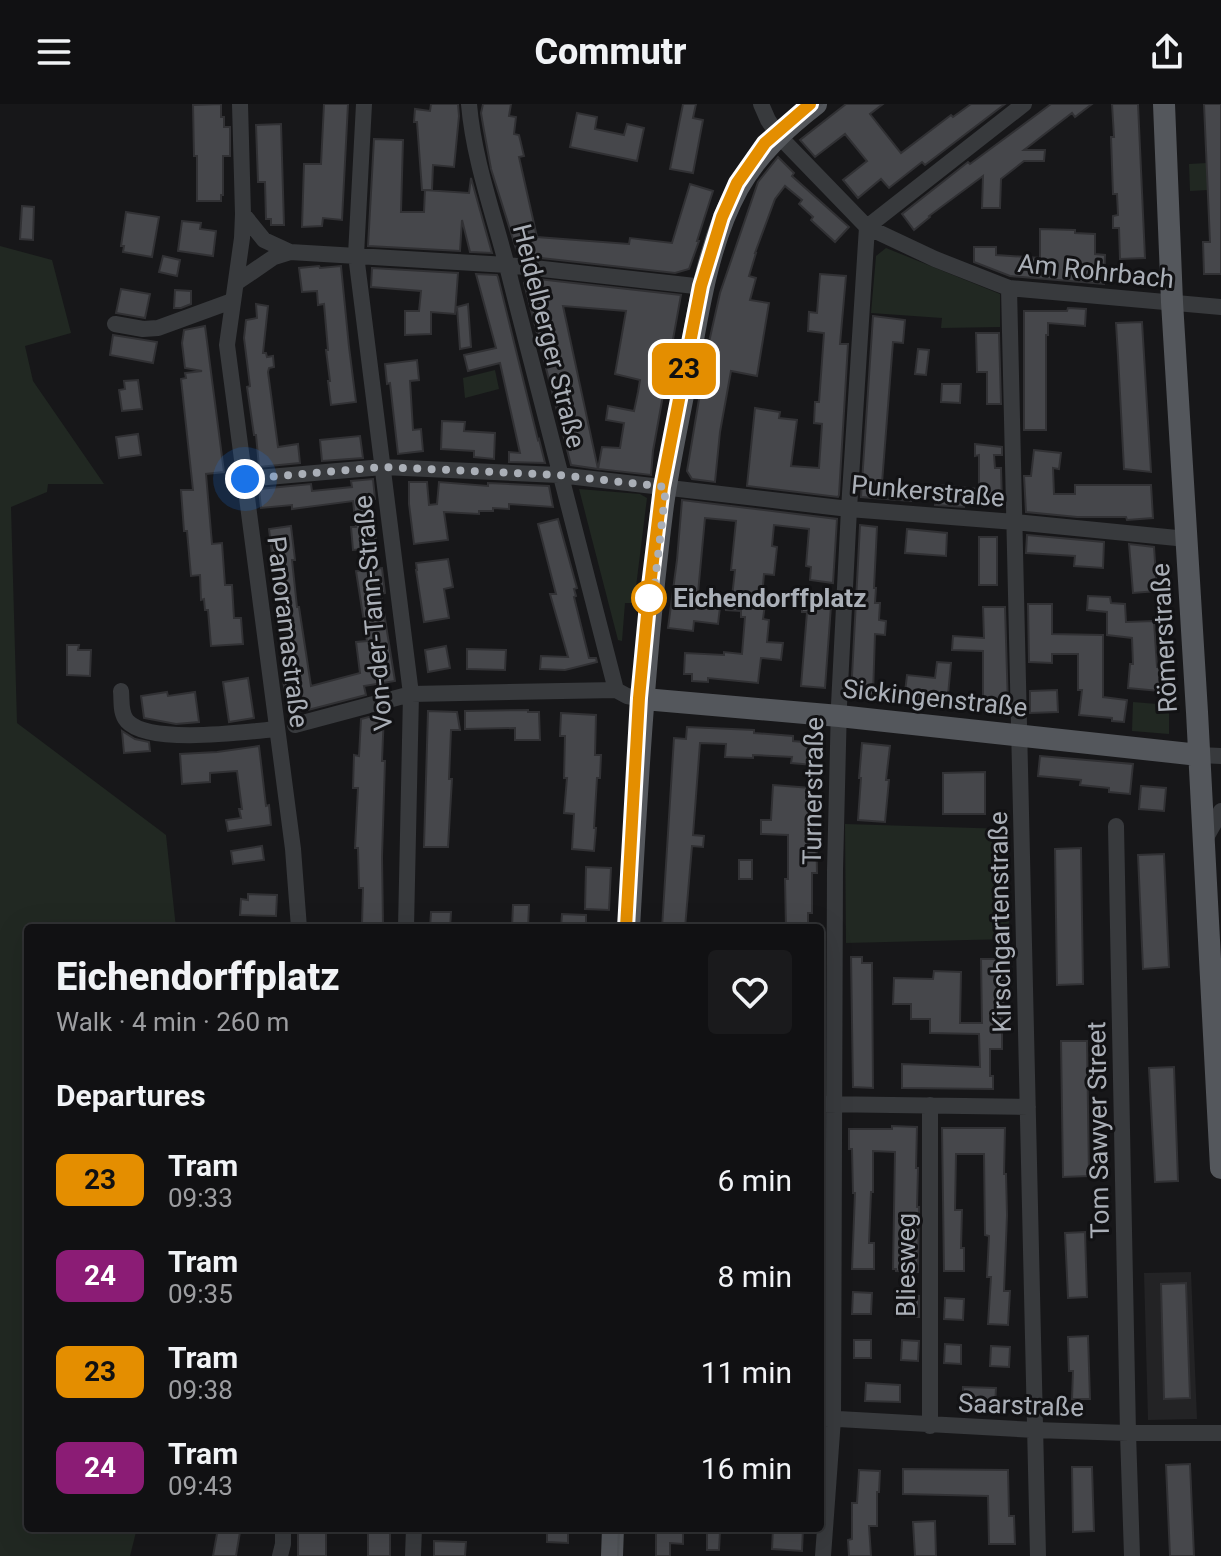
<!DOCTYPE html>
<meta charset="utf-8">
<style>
body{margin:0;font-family:Roboto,sans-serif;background:#1a1a1c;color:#f1f3f6;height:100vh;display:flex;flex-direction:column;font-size:30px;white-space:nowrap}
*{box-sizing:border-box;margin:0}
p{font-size:26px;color:#9c9da0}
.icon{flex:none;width:44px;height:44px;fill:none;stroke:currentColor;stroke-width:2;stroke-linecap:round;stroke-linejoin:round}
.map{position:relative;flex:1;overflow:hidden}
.panel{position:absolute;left:24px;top:820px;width:800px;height:608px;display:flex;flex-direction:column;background:#111113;border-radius:8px;box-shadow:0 8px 32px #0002,0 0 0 2px #303133}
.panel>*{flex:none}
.badge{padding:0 16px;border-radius:12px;font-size:28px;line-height:52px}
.you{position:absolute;width:40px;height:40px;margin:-20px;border:6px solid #fff;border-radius:50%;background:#1a73e8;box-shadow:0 0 0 12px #1a73e833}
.map>.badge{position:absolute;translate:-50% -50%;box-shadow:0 0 0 4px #fff}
h2{padding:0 32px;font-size:30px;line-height:72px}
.round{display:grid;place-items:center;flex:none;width:84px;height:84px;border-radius:8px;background:#1a1a1c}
.overview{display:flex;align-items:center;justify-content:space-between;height:136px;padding:0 32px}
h1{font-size:38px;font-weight:800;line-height:60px}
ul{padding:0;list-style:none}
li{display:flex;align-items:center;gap:24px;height:96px;padding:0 32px}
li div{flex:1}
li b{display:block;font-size:30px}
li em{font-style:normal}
li .badge{min-width:88px;font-weight:700;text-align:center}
header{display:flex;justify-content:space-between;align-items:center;height:104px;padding:0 32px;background:#111113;font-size:36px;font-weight:800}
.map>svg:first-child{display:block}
</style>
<header><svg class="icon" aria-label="menu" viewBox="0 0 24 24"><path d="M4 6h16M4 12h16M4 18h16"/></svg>Commutr<svg class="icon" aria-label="share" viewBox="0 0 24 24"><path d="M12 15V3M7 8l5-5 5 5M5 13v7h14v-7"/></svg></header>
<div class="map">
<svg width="1221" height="1452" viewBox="0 0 1221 1452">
<rect width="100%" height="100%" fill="#171719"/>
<!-- built -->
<path fill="#232325" d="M1191,1168L1197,1315L1148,1316L1144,1169Z"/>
<!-- green -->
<path fill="#212822" d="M1207,59L1208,86L1190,87L1189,60Z
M0,142L52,156L71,229L25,242L33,277L104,380H48L47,388L11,403L17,619L166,731L176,824H28V1424H137L130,1452H0Z
M886,144L1000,190V223L941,224L942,214L871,209L876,152Z
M495,266L499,285L465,294L463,274Z
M579,385L640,390L647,394L634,499H625L622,537L618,536Z
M1133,598L1169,601V630L1132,627Z
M845,720L1008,725L1009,835L846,839Z"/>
<!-- building -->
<path fill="#46474b" stroke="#313134" stroke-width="2" d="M221,0V13H224V23H230V52H223V91H221V97H197V52H194L193,1Z
M324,0H348L342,116L323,114L322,122L302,123L304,60H321Z
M431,0H458L459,12L454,63L433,61L432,86H422L417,18H414L415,5L430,7Z
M483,0H511L509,12L516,13L514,30L519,31L524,52L519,53L537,133L629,140L630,134L672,139L690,80L713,87L697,137H699L689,165L675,169L523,152L517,148L491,65L483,21L481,9Z
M683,0H696L693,14L703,16L693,69L670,65Z
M846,0H883L870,10L901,49L951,11L953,13L971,0H1005L925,61L922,58L889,84L881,75L858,94L843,76L867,57L845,30L815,53L800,36Z
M1051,0H1092L1075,13L1072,9L1024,46H1045L1044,57H1024L1001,75L1000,104H982L983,72L929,112L930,113L914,126L902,110L968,58L970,60Z
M1112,0H1138L1145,154L1120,155L1119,124H1113V112L1118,111L1117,90H1113L1111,33H1114Z
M1204,0H1221V170H1204L1203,138H1210Z
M577,9L597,13L595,25L624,31L627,20L644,24L637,57L570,43Z
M281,20L284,121H271V115H266L265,78H258L256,21Z
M374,35L403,36L401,108H424L425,86L469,89L471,74L492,149L470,148L462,116L460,147L368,142Z
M778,53L794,69L792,72L849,123L835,138L811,116L813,113L799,100L802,96L785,82L775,95L755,149H756L749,172L756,174L750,196L769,199L757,272L731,267L720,328L715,378L692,375L687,367L707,247L720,189L758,78Z
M22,102L34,103L33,136L20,135Z
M126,108L159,113L152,153L123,148L124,142H121Z
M182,117L201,119L200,125L216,127L213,152L178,147Z
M1040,125L1075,126V129L1095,130V150L1105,151L1104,180L1010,172L974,158V143H996V151L1040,154Z
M163,152L180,156L177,172L159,168Z
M319,162L320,164L341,162L349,243L356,298L331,301L328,277H330L326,246H328L324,200L318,201L317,187L302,188L299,164Z
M372,164L458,169L455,210L431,208V230L405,231V207H419L421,187L371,183Z
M476,170L497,171L498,173L538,336L539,335L545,359L509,358V348L520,349L500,259L468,267L464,251L496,244Z
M820,170L846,172L840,240H848L839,391L838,393L747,382L755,304L780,308L779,314L797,316L791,362L819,364L822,320L814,319L815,298H819L824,229L808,227L809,208L817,209Z
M529,174L681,191L653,347L651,371L598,365L602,343L620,344L624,319L606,316L608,302L634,307L638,288L640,276L615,270L626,207L563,202L598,365L571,361L524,179Z
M121,185L150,190L145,214L116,209Z
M175,186L191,187V200L181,204H174Z
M256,200L268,202L263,249H266L267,253L273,252L274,263L269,264L268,268L278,343L298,340L300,359L259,363L256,331H254L247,283L250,282L244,234L246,216L257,214Z
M468,200L471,243L460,245L457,203Z
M1068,204L1086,205L1085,222L1048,219V231H1046V326H1024V207H1067Z
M873,212L905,216L903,239L893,238L882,379L912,381L911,397L861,393Z
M1142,218L1144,251L1151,368L1124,365L1118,252L1116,219Z
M205,222L224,368L206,370L212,440L222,439L225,481H232L234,514H241L243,540L211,542L208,506H205L204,495L201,496L200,471L191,472L187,427H184L181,386H193L181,275L186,274L185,269L202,267L185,264L182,239L184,226Z
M976,229H999L1001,300H987V268H977Z
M113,231L157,238L153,259L110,251Z
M918,245L929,246L926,271L915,270Z
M417,256L419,276L410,277L413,326L421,325L423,347L398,350L390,279L387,280L385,260Z
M138,276L142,305L122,307L119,286L125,285L124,277Z
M942,280H961L960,299L941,298Z
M442,317L465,318L464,327L495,329L494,355L474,353V347L441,345Z
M138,330L141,351L119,354L116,333Z
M360,332L363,354L322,357L320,336Z
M975,340L1002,343V351H994L995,364H1001L1002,400L964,401V403L935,401L937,381L979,385V351L975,352Z
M1034,346L1061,349L1059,365L1053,364L1054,390H1075V381H1151L1153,414L1127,416L1126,413H1077L1026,408L1024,372H1031Z
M373,375L375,395H367L370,421L374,420L377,444L353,446L351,423H356L353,397L292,405V401L261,404L259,385L311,380L312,387L352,383L351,377Z
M409,378H427L429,401L437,400L439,378L488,382V379L549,382L553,403L509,400V405L493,404V407H479V410L444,408L448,436L414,440L409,400Z
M682,396L837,415L833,479L810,476L811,463L806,462L809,425L774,421L772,442L777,443L774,471L764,470L762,493H766L763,515L769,516L767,538L783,539L781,556L761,554L758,579L708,574V578L692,577V570H684L685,549L724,551V548L742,550L745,513H741V507L726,506L727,493H732L735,466H731L736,417L705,414L697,500L720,503L718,520L694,517L693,527L668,524L677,456Z
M558,415L577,484L574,485L576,492L574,493L589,554H596L597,558L565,566L540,565L541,552L568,553L550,490H556L538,420Z
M860,421L877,423L874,484H876L875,499H880L879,516L886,517L885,531L875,530L873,591H851Z
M291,422L295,456H292L297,503H299L311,582L360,569L356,538L367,537L356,467L382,464L385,489L381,490L395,577L364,582L366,591L304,607L288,609L283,576H287L269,425Z
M907,425L947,429L946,452L905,449Z
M1027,431L1104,438L1103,464L1074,462L1075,452L1026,449Z
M979,433H997V481H979Z
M1129,440L1154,443L1157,487L1133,489Z
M448,455L453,483L444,485L449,514L424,518L416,466H417L416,459Z
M832,488L825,584L801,582L807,508H802V497H808L809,490Z
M1088,492L1110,493L1111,499L1125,500L1126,518L1154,517L1157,563H1161L1159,587L1128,584L1130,560H1133L1132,534L1107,531V508L1087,506Z
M1028,500H1052V530L1103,531V593L1127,596L1124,618L1112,617V614L1079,611L1082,586H1078V550H1052V559L1029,558Z
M983,503H1005L1008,603H983V547L952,546L953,532L984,534Z
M67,541H79L78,546H91L90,572L67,571Z
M446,542L450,564L428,568L425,546Z
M467,545L506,546L505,566L467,565Z
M937,558L951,559L947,602L904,597L907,571L935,574Z
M248,574L254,614L229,618L223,578Z
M1057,586L1058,608L1030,609V587Z
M167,588L168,592L195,588L199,618L176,620L144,614L141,592Z
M528,606V608H539L540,636H515V624L465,625V607Z
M428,607L457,608L460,626H451L449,675H452L448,743H424Z
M384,609L382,657H385L382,753L383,821L362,820L363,784H359L358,744H355L358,684H353L354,651L359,652L361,615Z
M561,609L596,611L595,651H601L600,674H597L594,724H596L594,747L572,745L574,710L564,709L567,674H564L565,632H560Z
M687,623L754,626V629L793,632V637L815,639L813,661L791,659L792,653L753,651V654L725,653L726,640L700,639L693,731L704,732L703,743L692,742L685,824H662L674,634L686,635Z
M122,627L135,635L149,638L150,647L124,649Z
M862,639L890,642L886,676H889L885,718L858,716L861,674H859Z
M259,642L266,702L269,701L271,721L228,727L226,716L241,714L239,705H242L237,667L210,669V678L182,680L180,650L217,648Z
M1040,652L1133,660L1130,690L1109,688V684L1080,681L1081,676L1038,672Z
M985,668V710H943V669Z
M773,681L811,684L809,719H816L817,769H812V809H808V824H786L785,775H788V731L761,730V716H771Z
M1141,682L1166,684L1164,707L1139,705Z
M262,742L264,756L233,760L231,747Z
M1081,744L1083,880L1057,881L1055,745Z
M1164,750L1169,863L1143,865L1138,751Z
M739,756H752V775H739Z
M586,763L611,764L609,806L585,805Z
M248,790L277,791L276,812L240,811L241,795L248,796Z
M513,801H529L528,824H512Z
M431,808H451L450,824H430Z
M562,810L586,811V824H561Z
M851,853H862V859H872L873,984L853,983Z
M981,855H1005L1006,900H1002V945H990V972H993V985L902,984V960L980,963L979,930L930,929V915H911V900H893L894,874L933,875L934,867L961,868L960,919H982Z
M1061,937H1087L1089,1072L1063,1073Z
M1174,963L1178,1077L1155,1078L1149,964Z
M892,1022L917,1023L916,1064H918L917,1103H919L918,1168L896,1167V1165H893L895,1048L873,1047V1088H871L869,1139H874V1165H852L855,1089H853L852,1045H849V1025H892Z
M942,1024H1005L1004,1070H1006L1007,1111L1004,1187H1010L1008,1221L988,1220L991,1173H987L989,1132L985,1131L984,1050H956L955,1106H962L961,1144H964V1167H944Z
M1085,1128L1087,1193L1068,1194L1065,1129Z
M1186,1179L1190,1294L1164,1295L1161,1180Z
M853,1188L872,1189L871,1210H852Z
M900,1191L919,1192V1213H900Z
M945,1194L964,1195L963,1216L944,1215Z
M1088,1232L1090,1295H1072L1073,1267H1069L1068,1233Z
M854,1236H871V1254H854Z
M902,1236L919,1237L918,1257L901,1256Z
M945,1240L961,1241V1260L944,1259Z
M991,1242L1010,1243L1009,1263L990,1262Z
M866,1279L900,1281V1298L865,1297Z
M963,1283L996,1284L995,1302L963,1301Z
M1190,1360L1194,1452H1170L1166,1361Z
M1072,1363H1092L1094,1427L1073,1428Z
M903,1365L1008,1366L1009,1412H1014L1015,1440H989L988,1392L903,1390Z
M859,1366L880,1367L879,1388H877V1422H869L871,1452H849L848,1436L852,1435V1399H857Z
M935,1417L936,1452H915L913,1418Z
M218,1424L240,1428L236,1452H213Z
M547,1424H568V1439L547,1438Z
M656,1424H683V1440L670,1439V1452H656Z
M773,1424H803L802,1447L772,1445Z
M326,1425V1452H298V1426Z
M707,1427L720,1428L719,1446H707Z
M368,1428H390V1452H368Z
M434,1437L466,1438L465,1452H434Z"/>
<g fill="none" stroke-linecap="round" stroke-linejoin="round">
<!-- minor -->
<path stroke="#383a3d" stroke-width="16" d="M240,0L243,110L242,134L227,241L293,745L299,824
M364,0L356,151L411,590L406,824
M469,0C474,60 497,119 511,178C545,314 580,450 616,586L627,592L644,595
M761,0L768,16L778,31L867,123L935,155L996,179L1009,184L1221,203
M243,110L264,136L290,148
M236,179L274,153L290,148L507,161L704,183
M1009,184L1038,1452
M115,220L143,225L158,224L232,197
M245,375L383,363L559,371L849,405L1015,418L1187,435
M121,587C122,597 120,609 127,617C149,641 245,628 276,625
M295,621L411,590L616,586
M1199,651L1221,652
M1116,722L1128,1329L1132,1452
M1204,737L1221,707
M820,1000L1028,1003
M820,1314L1035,1326L1128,1329H1221
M930,1322V1001
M280,1452L283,1440V1424
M413,1452L414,1424
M823,1452L833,1315L835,766L839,601L849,405L867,123L1024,0"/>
<!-- major -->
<path stroke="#54575c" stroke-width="22" d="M1164,0L1172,198L1197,608L1221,1064
M644,595L839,612L1199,651
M629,824C637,683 645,542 663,401C669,359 678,318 686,276C697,213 707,140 738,84C757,50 785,24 816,0
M612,1452L613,1424"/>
<!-- tram -->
<path stroke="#4f5256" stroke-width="2" d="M633,824L648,582L665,415L697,231L707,182L725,121L743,82L755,63L781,34L822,0
M618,1452L619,1424"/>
</g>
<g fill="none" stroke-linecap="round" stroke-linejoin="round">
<defs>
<path id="line" d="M626,824L639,594L649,490L662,383L701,182L722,113L737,79L765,39L810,0"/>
</defs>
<!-- line casing -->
<use href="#line" stroke="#fff" stroke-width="18"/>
<!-- line -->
<use href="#line" stroke="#e48e00" stroke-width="12"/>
<!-- walk -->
<path stroke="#aaafb7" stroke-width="8" stroke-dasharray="0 14.4" d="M245,375L383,363L559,371L666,383L653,495L649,494"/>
</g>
<!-- markers -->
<circle fill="#fff" stroke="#e48e00" stroke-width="4" cx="649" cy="494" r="16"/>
<g text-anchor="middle" stroke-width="6" stroke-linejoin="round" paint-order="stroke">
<!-- street labels -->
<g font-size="26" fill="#aaafb7" stroke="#121214">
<text transform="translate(1096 167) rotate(6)" y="9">Am Rohrbach</text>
<text transform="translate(549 232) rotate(76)" y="9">Heidelberger Straße</text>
<text transform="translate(928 387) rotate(5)" y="9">Punkerstraße</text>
<text transform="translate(373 509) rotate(-95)" y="9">Von-der-Tann-Straße</text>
<text transform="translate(288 528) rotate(83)" y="9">Panoramastraße</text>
<text transform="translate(1164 534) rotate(-93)" y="9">Römerstraße</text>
<text transform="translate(935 594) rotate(6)" y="9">Sickingenstraße</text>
<text transform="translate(813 687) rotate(-89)" y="9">Turnerstraße</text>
<text transform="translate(1000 818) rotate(-91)" y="9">Kirschgartenstraße</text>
<text transform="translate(1098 1026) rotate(-91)" y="9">Tom Sawyer Street</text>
<text transform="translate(906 1161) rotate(-90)" y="9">Bliesweg</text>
<text transform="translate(1021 1301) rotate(2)" y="9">Saarstraße</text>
</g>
<!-- stop labels -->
<g font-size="26" font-weight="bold" fill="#aaafb7" stroke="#121214" text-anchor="start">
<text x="673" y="503">Eichendorffplatz</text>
</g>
</g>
</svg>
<div class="you" style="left:245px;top:375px"></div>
<b class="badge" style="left:684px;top:265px;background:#e48e00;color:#111">23</b>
<section class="panel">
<div class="overview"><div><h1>Eichendorffplatz</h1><p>Walk · 4 min · 260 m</p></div><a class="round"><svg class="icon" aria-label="heart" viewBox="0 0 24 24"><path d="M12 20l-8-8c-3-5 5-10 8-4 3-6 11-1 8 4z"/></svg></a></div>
<h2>Departures</h2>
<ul>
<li><span class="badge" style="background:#e48e00;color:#111">23</span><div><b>Tram</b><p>09:33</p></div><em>6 min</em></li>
<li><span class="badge" style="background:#8b1c75;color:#fff">24</span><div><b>Tram</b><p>09:35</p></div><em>8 min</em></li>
<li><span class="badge" style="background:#e48e00;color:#111">23</span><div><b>Tram</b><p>09:38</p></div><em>11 min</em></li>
<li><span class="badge" style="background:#8b1c75;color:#fff">24</span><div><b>Tram</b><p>09:43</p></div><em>16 min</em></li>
</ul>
</section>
</div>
